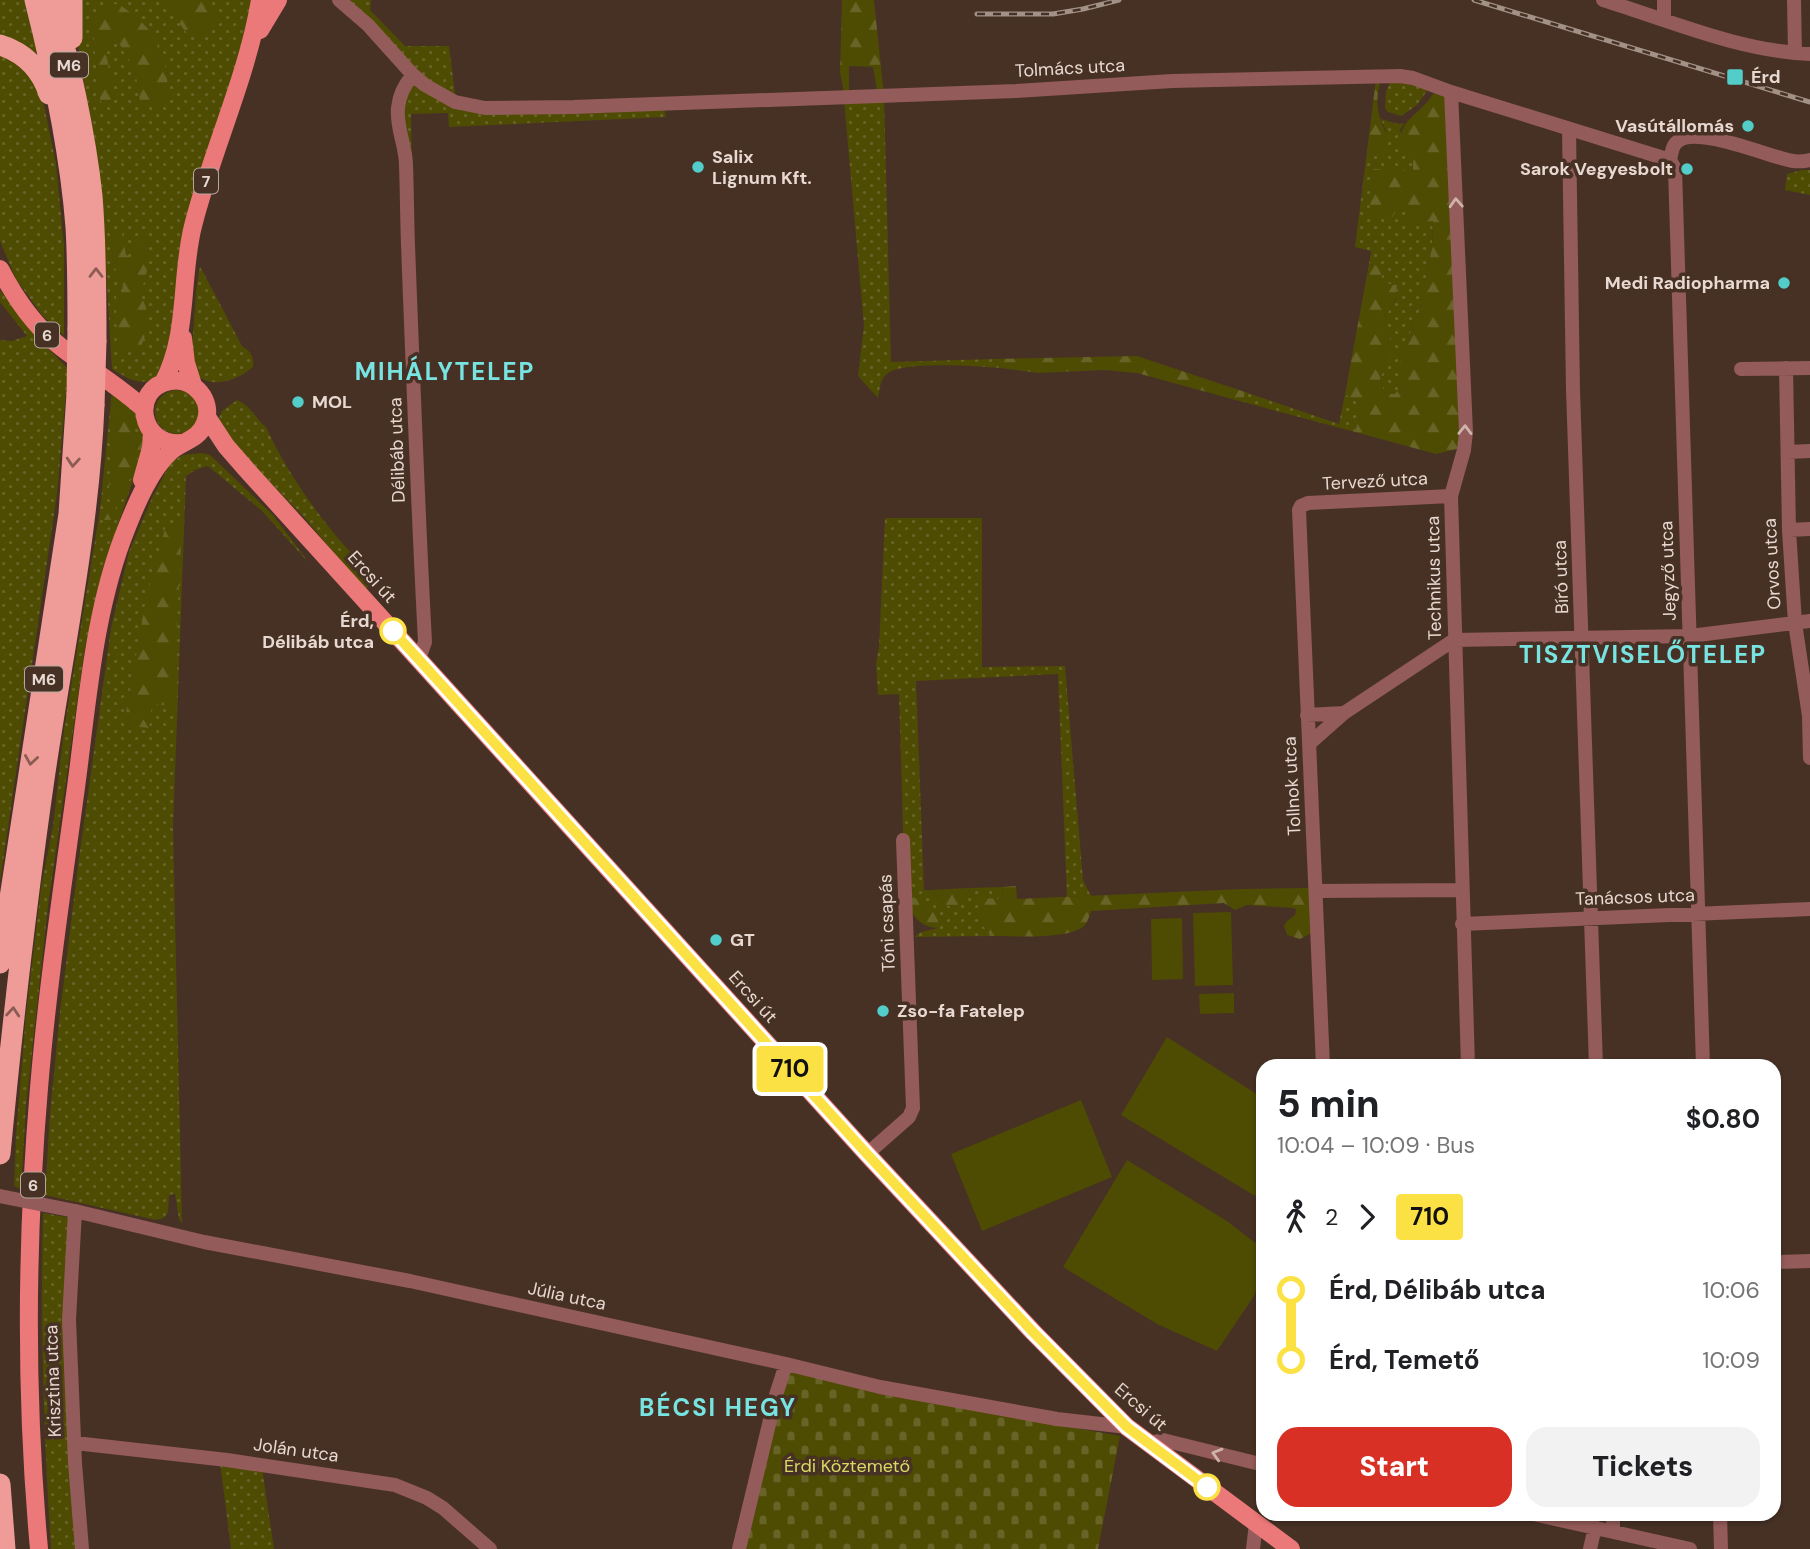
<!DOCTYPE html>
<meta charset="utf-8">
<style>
body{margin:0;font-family:"DM Sans",sans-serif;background:#f2f2f2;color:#202124;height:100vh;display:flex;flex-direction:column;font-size:26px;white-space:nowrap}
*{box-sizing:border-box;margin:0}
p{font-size:23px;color:#757577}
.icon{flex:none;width:38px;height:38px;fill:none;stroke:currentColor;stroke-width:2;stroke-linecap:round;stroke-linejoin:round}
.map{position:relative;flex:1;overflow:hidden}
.side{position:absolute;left:1256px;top:1059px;width:525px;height:462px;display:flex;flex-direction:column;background:#fff;border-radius:21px;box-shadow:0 2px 5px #0004}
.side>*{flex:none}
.badge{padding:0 14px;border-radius:5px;font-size:24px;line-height:46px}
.map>.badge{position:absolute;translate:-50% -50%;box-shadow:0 0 0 4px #fff}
.legs{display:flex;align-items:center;gap:10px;height:77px;padding:0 21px;font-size:23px}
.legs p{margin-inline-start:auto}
.head{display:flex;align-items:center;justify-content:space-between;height:119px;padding:0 21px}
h1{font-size:38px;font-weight:800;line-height:52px}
.cta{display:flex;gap:14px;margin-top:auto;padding:14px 21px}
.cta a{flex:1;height:80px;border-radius:21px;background:#d93025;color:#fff;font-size:28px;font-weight:800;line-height:80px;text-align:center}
.cta a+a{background:#f2f2f2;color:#202124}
ul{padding:0 21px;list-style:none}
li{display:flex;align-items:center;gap:24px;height:70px;font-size:26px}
li i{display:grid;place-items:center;width:10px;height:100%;margin:0 9px;background:currentColor}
li i::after{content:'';width:18px;height:18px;margin:-9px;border:5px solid;border-radius:50%;background:#fff}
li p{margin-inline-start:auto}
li:first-child i{background:linear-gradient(#0000 50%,currentColor 0)}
li:last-child i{background:linear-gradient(currentColor 50%,#0000 0)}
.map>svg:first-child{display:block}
</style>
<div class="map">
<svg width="1810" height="1549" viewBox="0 0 1810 1549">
<defs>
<pattern id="grass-dots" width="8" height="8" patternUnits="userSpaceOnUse" patternTransform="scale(1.75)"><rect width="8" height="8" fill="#4e4b03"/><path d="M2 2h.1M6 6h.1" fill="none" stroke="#686427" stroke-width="1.8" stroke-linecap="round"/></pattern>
<pattern id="forest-firs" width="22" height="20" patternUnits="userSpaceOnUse" patternTransform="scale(1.75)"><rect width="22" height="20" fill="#4e4b03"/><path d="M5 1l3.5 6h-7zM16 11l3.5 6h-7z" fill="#686427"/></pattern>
<pattern id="cemetery-stones" width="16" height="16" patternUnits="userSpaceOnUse" patternTransform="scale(1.75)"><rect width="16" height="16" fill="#4e4b03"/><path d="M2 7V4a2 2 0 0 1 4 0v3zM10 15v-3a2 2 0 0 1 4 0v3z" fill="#686427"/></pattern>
</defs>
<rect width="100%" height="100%" fill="#473125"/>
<!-- grass -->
<path fill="url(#grass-dots)" d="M0,0H25L37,53L32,54L0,39Z
M77,0H255L173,339L160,377C141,387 130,380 112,369L102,203L75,25Z
M339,0H371L370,10L405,46H449L456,102L663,103L666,117L449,127L448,113L411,114L412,187L399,131L408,80Z
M0,54L17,60L39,81L56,164L64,246V336L42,315L16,279L0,241Z
M1392,79L1426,87L1427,91L1417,105L1401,116L1388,112L1385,108L1386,91Z
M884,96L891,362L993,359L1000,368C977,366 906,361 888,373C880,379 880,388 878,398L858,376L864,326L844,100Z
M1381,119L1398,124L1404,123L1400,130L1406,148L1413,156V171L1398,209H1406L1408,224L1433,220L1432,248L1419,313L1412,323L1402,385L1395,394H1385L1380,379L1385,363L1388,337L1383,320L1396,299L1397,285L1383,283L1375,265L1369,264L1371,251L1355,247L1367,151L1374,154L1386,131Z
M1802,170H1810V195L1785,190L1787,174Z
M200,266L242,346C251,352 254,356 253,367C235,383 200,393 191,363L196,291Z
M0,290L27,326L68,369L57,494L0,882V340L12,341L27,336L0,302Z
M112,390L135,406L147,439L103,569L85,647L48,906L26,1106L21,1189L14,1186L16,1135L26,1015L41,888L53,826L64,730L100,510Z
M155 412a22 22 0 1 1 44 0a22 22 0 1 1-44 0Z
M1245,392L1339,424L1345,394L1360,404V415L1355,432L1243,402Z
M237,400C251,406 255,418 266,427C288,476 335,543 377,577L365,590L303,516L244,456L217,423L222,411Z
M201,453L210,455L273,515L309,563L262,511L208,466L195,470L186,476L173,828L182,1224L179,1219L175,1194L169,1195L168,1212L164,1218L156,1220L45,1195L50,1114L60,1012L78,866L111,628L129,552L152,498L171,462L183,455Z
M885,518H982V667L1065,666L1083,880L1091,896L1067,897L1058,674L916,681L924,890H930L945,905L966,902L969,888L1003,887L1002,899L994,900L979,921L991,936L914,937L921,932L938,928L905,897L899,694L878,695L876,664L879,647Z
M43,1213L72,1218L82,1549H51C44,1437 40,1326 43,1213Z
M220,1462L262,1468L274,1549H231Z"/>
<!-- forest -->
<path fill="url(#forest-firs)" d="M162,0H207L220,20L202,33L188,35Z
M842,0H874L884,96H878L873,67L849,66V97H845L840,72Z
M119,4C164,37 164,49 170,102L141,107L135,70L119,43L108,45L106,51L114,102L102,105L98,91L92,16L102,5Z
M1376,79H1380C1379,89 1376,99 1378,109C1380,125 1393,138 1384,154H1374L1367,151Z
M1436,92L1447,96L1461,448L1436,454L1355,432L1360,415V404L1345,394L1369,264L1380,266L1383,283L1397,285L1396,299L1383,320L1388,337L1395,344L1380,379L1385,394H1395L1402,385L1398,375L1403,346L1409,342L1412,323L1419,312L1432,248L1433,221L1408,224L1405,209H1398L1392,217L1369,216L1373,169L1413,171V156L1399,144C1402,116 1418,117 1433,94Z
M117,231L122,233L126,255L131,257L137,241L145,240C152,260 146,276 140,295C151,313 149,327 141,346C131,352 127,354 117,346L116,297L122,292L123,285L117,280C115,264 110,246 117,231Z
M1137,356L1245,392L1243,402L1137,373L1104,370L1038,373L1000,368L993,359Z
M121,402L133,412V429L143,440L144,449L138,456L131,477L120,495L110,526L104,532L99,528L111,508L109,484L112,476L110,439L114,409Z
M182,523L173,706L152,704L149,728L124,725L146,599L166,525Z
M1016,886L1017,899L1243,889L1312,888L1314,932L1300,939L1287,935L1284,926L1287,921L1295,915L1296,909L1292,908L1247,905L1235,910L1224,903L1091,911C1089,916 1088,922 1084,926C1068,940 1013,936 991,936L979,921L980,898L1002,899L1003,887Z
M969,888L966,903L955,908L945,905L930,890Z
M905,897C928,899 937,902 939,928C919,928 910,913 905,897Z"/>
<!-- cemetery -->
<path fill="url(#cemetery-stones)" d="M788,1369L947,1405L1120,1436L1098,1549H742Z"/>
<!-- pitch -->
<path fill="#4e4b03" d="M1231,912L1233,985L1195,986L1193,913Z
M1182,918L1183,979L1152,980L1151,919Z
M1234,993V1013L1200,1014L1199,994Z
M1167,1037L1263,1098V1180L1255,1196L1121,1115Z
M1081,1100L1112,1177L982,1231L951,1154Z
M1127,1160L1227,1221L1258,1245L1261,1257L1259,1280L1254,1296L1217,1351L1157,1324L1063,1267Z"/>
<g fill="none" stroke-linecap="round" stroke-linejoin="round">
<!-- minor -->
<path stroke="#935b59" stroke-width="14" d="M339,0L368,25L413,75L425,85L455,102L485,108L573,107L1016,91L1172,81L1400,76L1413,78L1451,92L1670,160
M1603,0C1671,21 1739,51 1810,54
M1664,0V19
M1794,0L1795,53
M413,75C405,84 399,96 398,108C396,128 406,146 406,165C407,192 407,218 408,245C413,377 418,509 425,642L421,653L417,658
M1451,92L1466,432L1464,450L1451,496L1468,1066
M1569,129L1573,390L1596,1066
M1670,160L1675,169L1703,1066
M1670,160C1671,155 1672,148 1675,144C1692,122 1771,158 1793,161C1799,162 1805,161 1810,160
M1786,368L1789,530L1795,623L1809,716L1810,758
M1741,369L1810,368
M1788,452L1810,451
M1789,530L1810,529
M1344,713L1454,640L1690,636L1810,621
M1307,715L1344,713L1310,743
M1316,891L1462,890
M1462,924L1810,909
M1323,1066L1299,510L1301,506L1308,503L1451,496
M867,1154L909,1117L913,1108L903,840
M1774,1262L1810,1261
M75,1443L227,1460L395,1485L427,1498L443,1508L490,1549
M1149,1443L1163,1440L1264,1465
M1533,1514L1690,1549
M1613,1514V1530
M1720,1514L1721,1549
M82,1549L75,1463L69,1320L75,1211L204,1242L410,1281L786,1364L880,1387L1057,1419L1127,1427
M739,1549L776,1395L786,1364
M1253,1549L1256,1523
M1590,1549L1595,1527"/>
<!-- major -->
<path stroke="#ec7979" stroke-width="18" d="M260,30L278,0
M0,269C15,298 35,327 61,347C88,368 118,385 144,409
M183,338L186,363L193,385
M163,383C189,335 180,277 193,226C212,150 247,78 260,0
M207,417L226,446L246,469L867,1154L1033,1332L1127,1427L1291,1549
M142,480L151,448L152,433
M39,1549C25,1396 26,1241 39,1088C47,992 61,897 74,802C87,711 92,613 127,527C137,502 150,471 170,452C182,441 199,440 205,423C214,401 194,377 170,381C130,388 139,447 182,443"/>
<!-- highway -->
<path stroke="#ef9c99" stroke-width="21" d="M35,0C54,75 70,150 76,227C78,261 78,295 78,329
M53,0C69,64 85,130 92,196C96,244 96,293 96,341
M72,0V38
M0,45C25,53 41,69 49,94
M0,963L69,514L77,394
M0,1154C12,1028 26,904 44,779C62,655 89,531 94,405
M0,1484L5,1549"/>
<defs>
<path id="rail" d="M1474,0L1810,102
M977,14H1053L1083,9L1119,0"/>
</defs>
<!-- rail casing -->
<use href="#rail" stroke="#a29187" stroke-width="5"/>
<!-- rail -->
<use href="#rail" stroke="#473125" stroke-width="2.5" stroke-dasharray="8" stroke-linecap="butt"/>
<!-- minor-bridge -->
<path stroke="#935b59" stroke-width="14" d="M0,1196L75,1211"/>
<!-- highway-bridge -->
<path stroke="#ef9c99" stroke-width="21" d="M77,394L78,329
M94,405L96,341"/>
</g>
<!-- one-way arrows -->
<defs><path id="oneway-chevron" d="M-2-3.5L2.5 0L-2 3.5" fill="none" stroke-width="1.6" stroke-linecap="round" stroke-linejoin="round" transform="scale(1.75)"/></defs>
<g stroke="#ceb3ad">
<use href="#oneway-chevron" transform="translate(1456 203) rotate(-93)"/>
<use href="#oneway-chevron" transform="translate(1465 430) rotate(-89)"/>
<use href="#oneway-chevron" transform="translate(1217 1454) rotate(-164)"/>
</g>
<g stroke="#8a5c53">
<use href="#oneway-chevron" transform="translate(96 273) rotate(-90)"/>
<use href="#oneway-chevron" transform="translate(73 462) rotate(94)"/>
<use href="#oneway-chevron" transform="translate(31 760) rotate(99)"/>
<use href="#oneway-chevron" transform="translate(13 1012) rotate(-85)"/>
</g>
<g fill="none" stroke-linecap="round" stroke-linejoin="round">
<defs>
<path id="line-1" d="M393,631L867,1154L1033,1332L1127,1427L1207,1487"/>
</defs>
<!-- line-1 casing -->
<use href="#line-1" stroke="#fff" stroke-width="16"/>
<!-- line-1 -->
<use href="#line-1" stroke="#fbe143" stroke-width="10"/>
</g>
<!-- markers -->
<g fill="#53cdca" stroke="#473125" stroke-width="2.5">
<rect x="1726" y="68" width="18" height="18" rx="3.5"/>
<circle cx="1748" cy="126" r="7"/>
<circle cx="698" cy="167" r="7"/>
<circle cx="1687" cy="169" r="7"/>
<circle cx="1784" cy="283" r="7"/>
<circle cx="298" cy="402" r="7"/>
<circle cx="716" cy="940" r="7"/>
<circle cx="883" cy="1011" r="7"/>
</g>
<g fill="#fff" stroke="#fbe143" stroke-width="3.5">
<circle cx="393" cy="631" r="12"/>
<circle cx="1207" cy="1487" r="12"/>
</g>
<g text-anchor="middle" stroke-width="7" stroke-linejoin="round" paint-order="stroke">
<!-- shield labels -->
<g fill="#473125" stroke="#b7a79d" stroke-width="2">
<rect x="50" y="52.5" width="38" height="25" rx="5"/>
<rect x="194" y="168.5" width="24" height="25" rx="5"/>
<rect x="35" y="322.5" width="24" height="25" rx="5"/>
<rect x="25" y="666.5" width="38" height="25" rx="5"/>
<rect x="21" y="1172.5" width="24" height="25" rx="5"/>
</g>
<g font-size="16" font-weight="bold" fill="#e7d9d1">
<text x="69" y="71">M6</text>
<text x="206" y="187">7</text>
<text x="47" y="341">6</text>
<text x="44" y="685">M6</text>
<text x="33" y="1191">6</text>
</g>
<!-- street labels -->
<g font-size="18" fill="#e7d9d1" stroke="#473125">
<text transform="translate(1070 68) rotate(-3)" y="6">Tolmács utca</text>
<text transform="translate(397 450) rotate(-92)" y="6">Délibáb utca</text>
<text transform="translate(1375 481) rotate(-3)" y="6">Tervező utca</text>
<text transform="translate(1772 564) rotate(-93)" y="6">Orvos utca</text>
<text transform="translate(1668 571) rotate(-92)" y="6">Jegyző utca</text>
<text transform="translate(372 577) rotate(48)" y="6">Ercsi út</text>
<text transform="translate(1561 577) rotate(-92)" y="6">Bíró utca</text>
<text transform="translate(1434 578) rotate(-91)" y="6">Technikus utca</text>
<text transform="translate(1292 786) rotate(-93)" y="6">Tollnok utca</text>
<text transform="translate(1635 897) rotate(-2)" y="6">Tanácsos utca</text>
<text transform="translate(887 923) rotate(-92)" y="6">Tóni csapás</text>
<text transform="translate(753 997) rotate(48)" y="6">Ercsi út</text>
<text transform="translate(567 1296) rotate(12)" y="6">Júlia utca</text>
<text transform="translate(53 1381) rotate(-92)" y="6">Krisztina utca</text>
<text transform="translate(1141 1407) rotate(41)" y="6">Ercsi út</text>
<text transform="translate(296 1450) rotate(8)" y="6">Jolán utca</text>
</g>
<!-- poi labels -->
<g font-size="18" font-weight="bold" fill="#e7d9d1" stroke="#473125" text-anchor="start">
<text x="1751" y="83">Érd</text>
<text x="1734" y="132" text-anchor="end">Vasútállomás</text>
<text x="712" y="163">Salix<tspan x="712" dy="21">Lignum Kft.</tspan></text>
<text x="1673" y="175" text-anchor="end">Sarok Vegyesbolt</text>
<text x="1770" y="289" text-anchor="end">Medi Radiopharma</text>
<text x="312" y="408">MOL</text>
<text x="730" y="946">GT</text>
<text x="897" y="1017">Zso-fa Fatelep</text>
</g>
<!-- stop labels -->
<g font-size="18" font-weight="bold" fill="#e7d9d1" stroke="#473125" text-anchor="end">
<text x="374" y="627">Érd,<tspan x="374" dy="21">Délibáb utca</tspan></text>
</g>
<!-- park labels -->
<g font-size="18" fill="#dcd865" stroke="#473125">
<text x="847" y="1472">Érdi Köztemető</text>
</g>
<!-- district labels -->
<g font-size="24" font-weight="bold" letter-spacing="2" fill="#78e4e1" stroke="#473125">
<text x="445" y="380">MIHÁLYTELEP</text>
<text x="1643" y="663">TISZTVISELŐTELEP</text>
<text x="718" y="1416">BÉCSI HEGY</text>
</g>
</g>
</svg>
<b class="badge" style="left:790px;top:1069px;background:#fbe143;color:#111">710</b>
<section class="side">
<div class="head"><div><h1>5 min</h1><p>10:04 – 10:09 · Bus</p></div><b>$0.80</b></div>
<div class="legs"><svg class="icon" aria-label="walk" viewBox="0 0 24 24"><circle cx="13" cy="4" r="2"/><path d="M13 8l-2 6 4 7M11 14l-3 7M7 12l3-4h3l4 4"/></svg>2<svg class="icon" aria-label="forward" viewBox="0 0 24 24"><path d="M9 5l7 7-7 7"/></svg><b class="badge" style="background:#fbe143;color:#111">710</b></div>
<ul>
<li><i style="color:#fbe143"></i><b>Érd, Délibáb utca</b><p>10:06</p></li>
<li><i style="color:#fbe143"></i><b>Érd, Temető</b><p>10:09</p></li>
</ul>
<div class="cta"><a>Start</a><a>Tickets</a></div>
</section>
</div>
